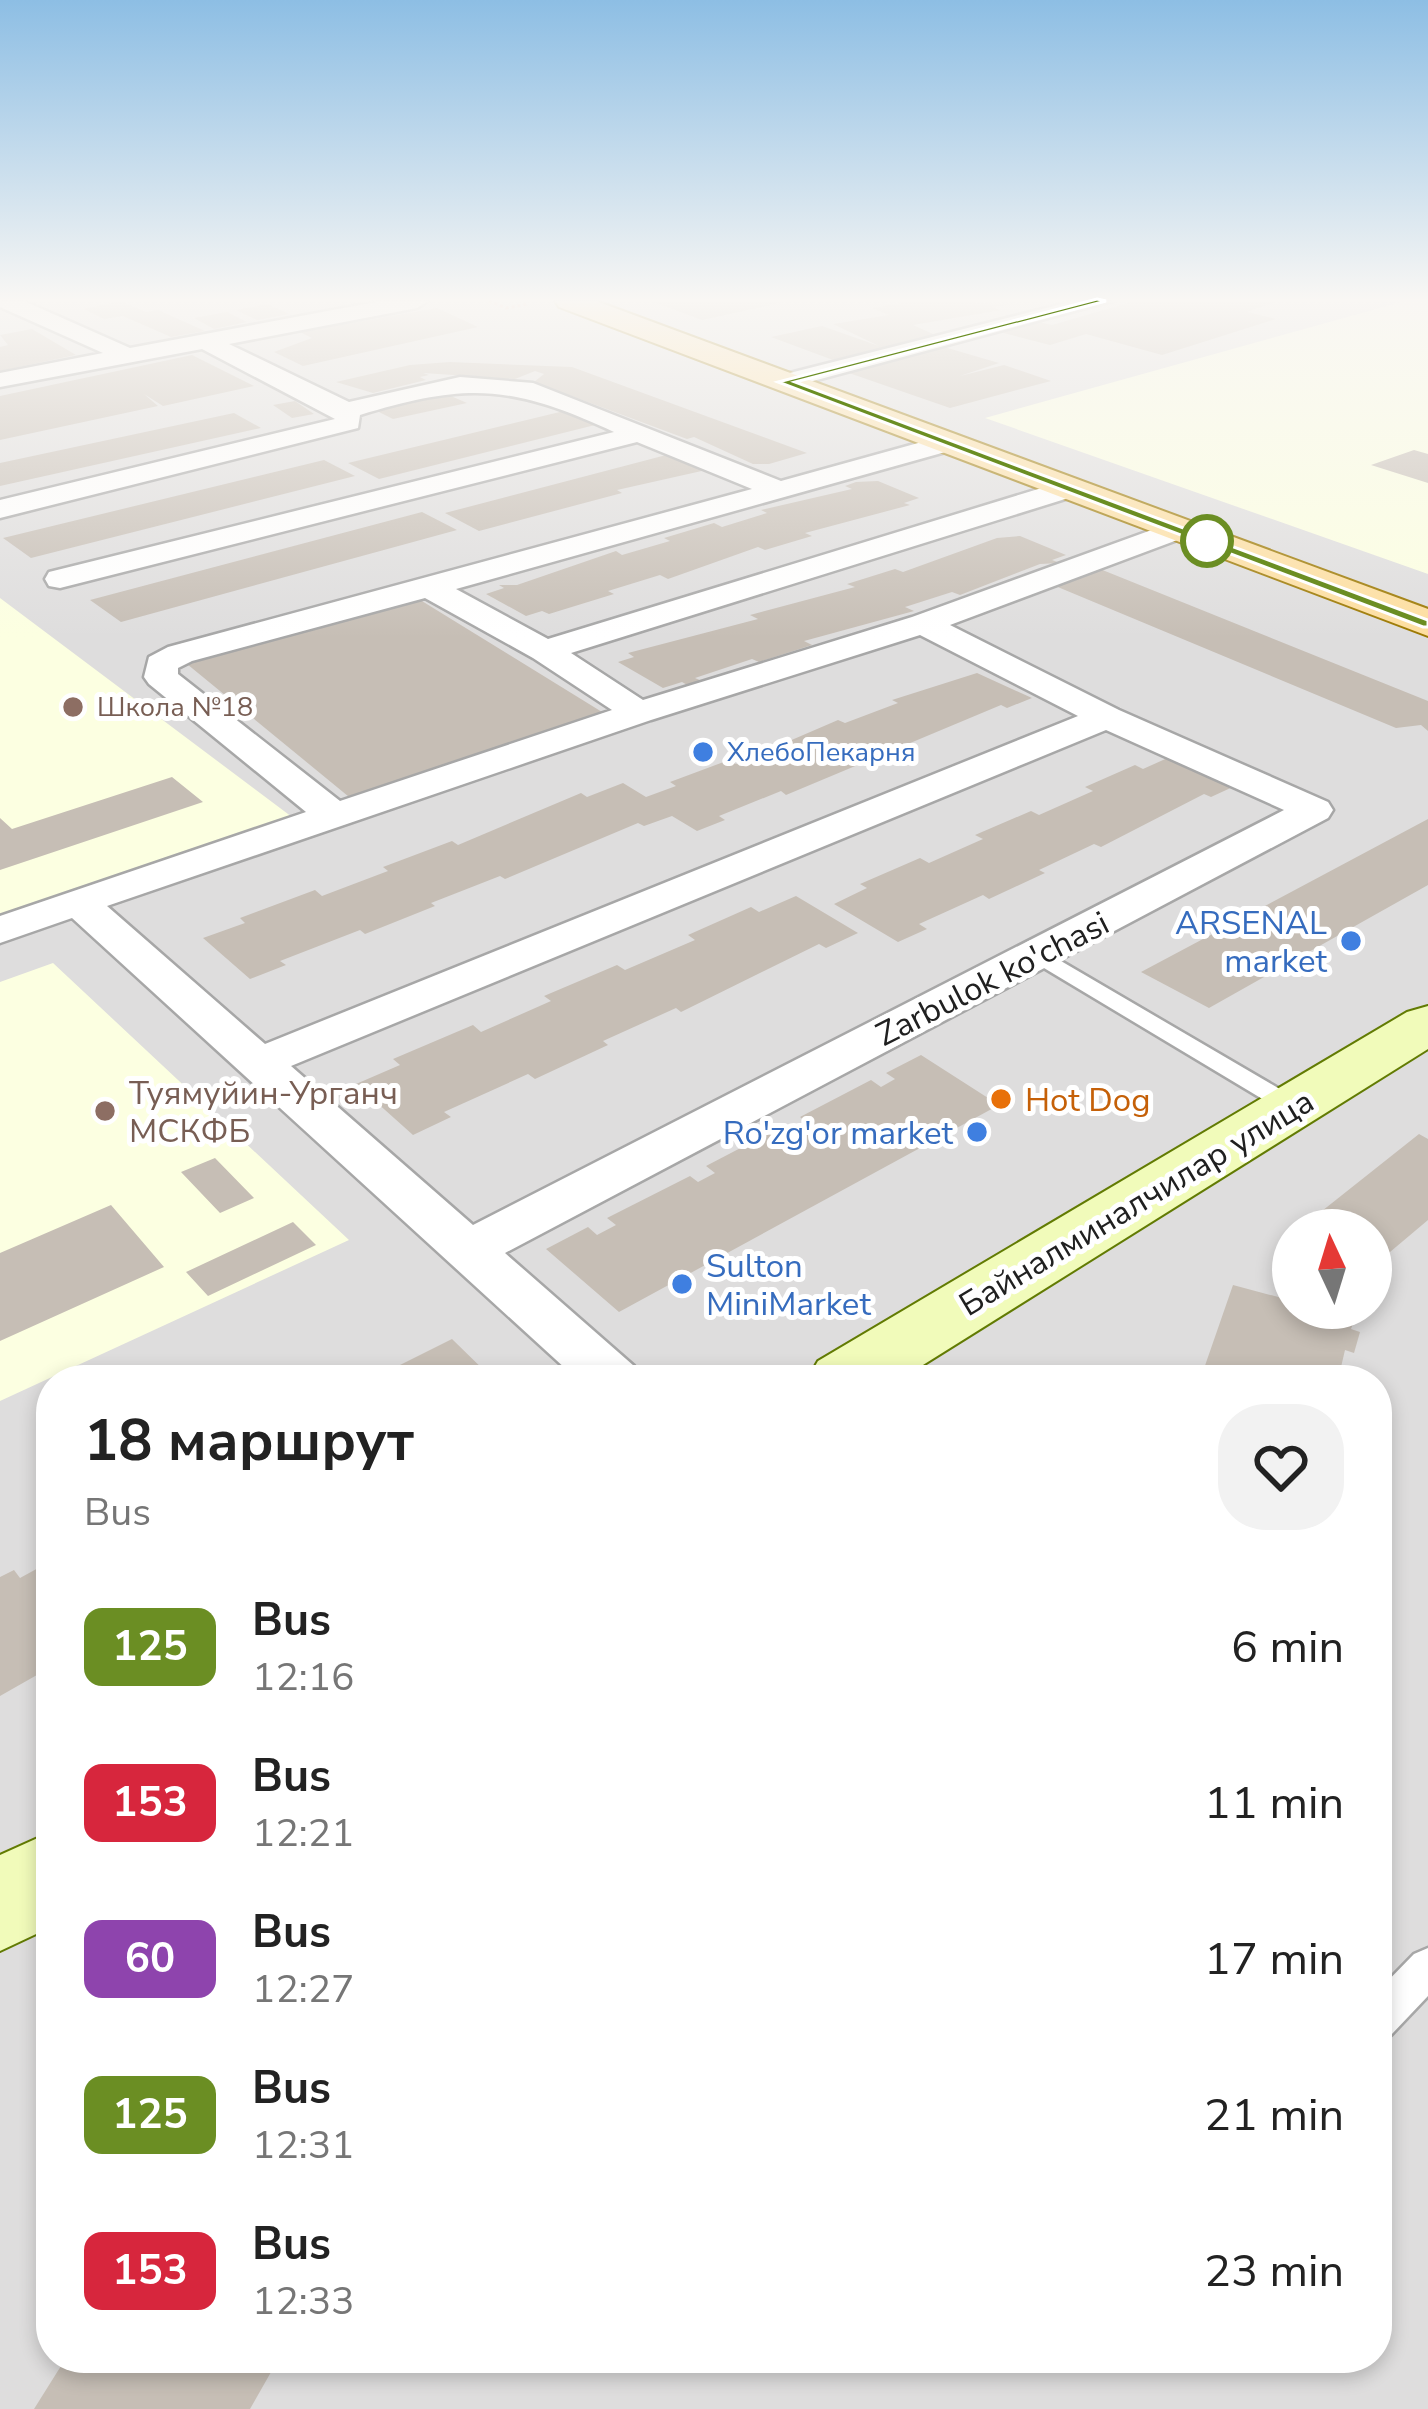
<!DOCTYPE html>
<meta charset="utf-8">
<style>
body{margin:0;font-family:"Nunito Sans",sans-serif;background:#f2f2f2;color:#222;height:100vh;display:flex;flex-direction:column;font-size:45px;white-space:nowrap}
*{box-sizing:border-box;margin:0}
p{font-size:39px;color:#767676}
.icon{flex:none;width:66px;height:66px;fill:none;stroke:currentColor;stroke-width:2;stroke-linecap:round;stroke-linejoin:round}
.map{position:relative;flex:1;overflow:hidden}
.drawer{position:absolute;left:36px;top:1365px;width:1356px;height:1008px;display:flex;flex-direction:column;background:#fff;border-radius:48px;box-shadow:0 6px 18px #0003}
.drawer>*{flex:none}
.badge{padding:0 24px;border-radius:18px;font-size:42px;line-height:78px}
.needle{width:78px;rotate:356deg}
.buttons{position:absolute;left:1272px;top:1209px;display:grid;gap:24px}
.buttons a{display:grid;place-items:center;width:120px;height:120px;border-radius:50%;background:#fff;box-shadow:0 6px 18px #0003;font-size:60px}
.map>.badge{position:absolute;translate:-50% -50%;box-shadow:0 0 0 6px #fff}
.round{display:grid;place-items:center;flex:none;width:126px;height:126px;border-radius:48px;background:#f2f2f2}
.head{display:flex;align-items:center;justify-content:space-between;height:204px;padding:0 48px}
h1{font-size:57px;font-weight:700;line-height:90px}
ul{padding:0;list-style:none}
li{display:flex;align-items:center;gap:36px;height:156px;padding:0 48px}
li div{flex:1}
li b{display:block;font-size:45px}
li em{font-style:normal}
li .badge{min-width:132px;font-weight:700;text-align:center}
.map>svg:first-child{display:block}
</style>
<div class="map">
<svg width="1428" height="2409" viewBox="0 0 1428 2409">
<rect width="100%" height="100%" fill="#f1eee6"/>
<!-- residential -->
<path fill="#dedddd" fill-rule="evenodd" d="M0,301H1428V2409H0ZM1293,1230H1371V1308H1293ZM51,1380H1377V2358H51Z"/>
<!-- education -->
<path fill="#fcffe1" d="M1405,301H1428V574L985,418Z
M0,598L292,817L0,917Z
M53,963L349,1240L0,1401V982Z"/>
<!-- building -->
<path fill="#c6beb5" d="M120,301L146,312L158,310L205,331L171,337L123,316L104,319L84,309Z
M651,301H779L780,303L702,320Z
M912,301L1013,304L992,307L1001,310L913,325L942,338L833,360L771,337L822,326L879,346L833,324L889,315L872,308Z
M1135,301H1277L1247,312L1276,319L1162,355L1086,334L1050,345L1000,332L1035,321L1052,325Z
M268,304L289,314L257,320L236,310Z
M437,308L478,327L303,366L274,352L312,338L300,332Z
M227,312L247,322L214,329L194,318Z
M32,329L76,355L0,371V347L8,345L0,335Z
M944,347L999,363L960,376L1004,365L1051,381L950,408L849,373Z
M192,355L254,386L163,406L144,394L158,406L0,440V396Z
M450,362L572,367L807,453L769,464H753L694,437L687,439L534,382L544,374L535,371L515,379L423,373L429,375L420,377L426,380L373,393L336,382L410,365Z
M444,393L467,403L393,419L369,407Z
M295,401L314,414L292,418L273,405Z
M568,410L599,424L379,479L348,463Z
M234,413L261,428L0,486V463Z
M1414,450L1428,454V483L1371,465Z
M670,454L706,470L617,490L622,493L479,531L445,513Z
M324,460L355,476L31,558L3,538Z
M878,481L919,498L904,503L910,505L805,533L812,536L765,550L758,547L668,579L660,575L608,591L614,594L549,614L542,611L526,616L486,594L504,588L499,585H517L616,551L622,555L670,541L664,538L714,523L722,527L767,513L761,510L852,489L845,486L856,482Z
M422,512L457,530L121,622L90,600Z
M1020,536L1066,555L1052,560L1060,563L1040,564L960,595L952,592L905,607L914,611L804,641L812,645L759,662L752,659L695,678L702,681L689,686L682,682L663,688L618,662L634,657L628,653L758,619L750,615L855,587L847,584L895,569L903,572L997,538Z
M1100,569L1428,701V731L1421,725L1396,728L1053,585Z
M417,598L602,712L354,801L187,664Z
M977,673L1032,698L1007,708L1001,705L786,795L781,791L719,816L725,820L697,831L672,816L644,826L638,823L505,879L500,876L431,903L435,906L365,934L360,930L280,961L286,965L250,979L203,938L245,923L240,918L315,890L322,896L388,871L383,867L452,841L458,845L581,793L587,797L623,783L646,797L676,786L670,782L729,760L736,764L838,720L845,723L898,703L892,700Z
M1172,756L1237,785L1211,797L1204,794L1101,847L1094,844L1039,870L1045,873L989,899L983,895L919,924L927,929L898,942L834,904L867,888L860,884L920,858L929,863L983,839L975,835L1031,811L1039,815L1093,791L1085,787L1135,765L1143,769Z
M172,777L203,802L0,870V818L12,829Z
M1428,819V885L1209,1008L1141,972Z
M796,896L858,933L826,948L819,944L681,1012L676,1008L603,1041L608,1045L535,1079L528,1074L444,1112L451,1117L413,1135L356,1084L400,1065L393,1059L473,1025L481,1032L551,1001L544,996L617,965L625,970L695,940L688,935L751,907L759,912Z
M921,1055L999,1105L619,1312L546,1249L588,1227L597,1235L616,1225L607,1218L690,1176L698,1182L715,1173L706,1166L783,1126L792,1132L809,1124L800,1117L871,1080L881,1087L895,1079L886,1073Z
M1419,1134L1428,1139V1220L1371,1268V1230H1298Z
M215,1158L254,1198L220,1213L181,1172Z
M111,1205L164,1267L0,1341V1253Z
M293,1222L316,1245L208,1296L186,1272Z
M1233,1285L1293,1301V1308H1319L1355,1318L1351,1329L1360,1332L1354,1353L1345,1350L1338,1380H1200Z
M452,1339L494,1380H389L406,1371L400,1365Z
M51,1561V1667L0,1696V1577L14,1570L20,1578Z
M66,2358H279L250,2409H34Z"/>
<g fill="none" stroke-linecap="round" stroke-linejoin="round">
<defs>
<path id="lane" d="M1037,947L1302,1102L1306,1107L1302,1112H1284L1029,959V949Z
M1428,1948V1996L1391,2035L1377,2041V1992L1414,1954Z"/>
<path id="street" d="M0,301H24L130,348L381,301H428L417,308L229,344L349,402L460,377L533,383L781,481L947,435L960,443L956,449L456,589L548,639L1058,483L1068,481L1082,489L1078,495L571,653L643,700L912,617L1168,524H1188L1193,530L1188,536L950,625L1119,710L1328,802L1333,810L1328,818L505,1253L634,1366L642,1380H578L72,918L0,943V916L306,812L149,684L144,677L149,657L168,647L752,489L637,442L60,588L49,586L45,579L49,572L614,432C512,385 468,382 360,415L358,428L0,518V500L335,419L202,349L0,387V373L103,353L0,307ZM425,598L533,658L612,710L340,801L178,674V668L192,661ZM920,635L1078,716L265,1044L107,906L651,720ZM1106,730L1284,810L473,1225L291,1066Z
M1074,301H1112L783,389L771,382L774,377Z"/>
<path id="secondary" d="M1428,1006V1049L899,1380H807L818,1361L1407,1012Z
M51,1832V1927L0,1951V1855Z"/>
<path id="primary" d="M555,301H596L1428,609V636L559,307Z"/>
</defs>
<!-- lane casing -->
<use href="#lane" stroke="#a7a7a7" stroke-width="5"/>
<!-- street casing -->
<use href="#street" stroke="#a7a7a7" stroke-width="5"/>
<!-- secondary casing -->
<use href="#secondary" stroke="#627b03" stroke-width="4"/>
<!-- primary casing -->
<use href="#primary" stroke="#9c7800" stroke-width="4"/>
<!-- path -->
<path stroke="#fc896c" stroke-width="3" stroke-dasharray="3 3" stroke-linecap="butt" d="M489,301L506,308L528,304"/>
<!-- lane -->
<use href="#lane" fill="#fff" fill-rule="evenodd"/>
<!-- street -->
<use href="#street" fill="#fff" fill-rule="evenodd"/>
<!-- secondary -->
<use href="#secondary" fill="#f1fbba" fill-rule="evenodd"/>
<!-- primary -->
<use href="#primary" fill="#fdde9f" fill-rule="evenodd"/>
</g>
<!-- sky -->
<linearGradient id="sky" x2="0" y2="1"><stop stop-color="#8dbee4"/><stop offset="0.47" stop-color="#f9f7f4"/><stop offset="1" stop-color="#f9f7f4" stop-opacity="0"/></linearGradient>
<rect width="1428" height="638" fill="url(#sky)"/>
<!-- line -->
<path fill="#6b8e23" stroke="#fff" stroke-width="3" d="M1097,299L1106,301L795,382L1428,620V627H1423L778,382Z"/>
<!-- markers -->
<circle fill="#fff" stroke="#6b8e23" stroke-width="6" cx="1207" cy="541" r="24"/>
<g fill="#8d6e63" stroke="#fff" stroke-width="4.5">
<circle cx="73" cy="707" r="12"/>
<circle cx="105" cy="1111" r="12"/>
</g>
<g fill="#3f7fe0" stroke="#fff" stroke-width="4.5">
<circle cx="703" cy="752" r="12"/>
<circle cx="1351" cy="941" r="12"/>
<circle cx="977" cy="1132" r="12"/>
<circle cx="682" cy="1284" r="12"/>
</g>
<circle fill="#e8710a" stroke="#fff" stroke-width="4.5" cx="1001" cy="1099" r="12"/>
<g text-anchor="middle" stroke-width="10" stroke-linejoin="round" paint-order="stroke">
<!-- far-education labels -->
<g font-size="27" fill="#785e54" stroke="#fff" text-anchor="start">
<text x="97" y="716">Школа №18</text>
</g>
<!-- far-shop labels -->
<g font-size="27" fill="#366cbe" stroke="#fff" text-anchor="start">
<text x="727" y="761">ХлебоПекарня</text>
</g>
<!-- shop labels -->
<g font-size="33" fill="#366cbe" stroke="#fff" text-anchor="end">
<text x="1327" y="934">ARSENAL<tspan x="1327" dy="38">market</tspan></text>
<text x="953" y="1144">Ro'zg'or market</text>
<text x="706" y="1277" text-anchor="start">Sulton<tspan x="706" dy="38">MiniMarket</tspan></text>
</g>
<!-- street labels -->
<g font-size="33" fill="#202020" stroke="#fff">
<text transform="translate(992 978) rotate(-27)" y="12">Zarbulok ko'chasi</text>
<text transform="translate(1136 1202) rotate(-31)" y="12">Байналминалчилар улица</text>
</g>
<!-- education labels -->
<g font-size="33" fill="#785e54" stroke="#fff" text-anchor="start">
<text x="129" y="1104">Туямуйин-Урганч<tspan x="129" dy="38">МСКФБ</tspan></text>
</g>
<!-- food labels -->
<g font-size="33" fill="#c56008" stroke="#fff" text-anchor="start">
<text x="1025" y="1111">Hot Dog</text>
</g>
</g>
</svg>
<div class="buttons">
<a><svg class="needle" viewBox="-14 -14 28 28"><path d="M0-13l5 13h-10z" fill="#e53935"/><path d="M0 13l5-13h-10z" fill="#767676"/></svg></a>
</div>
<section class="drawer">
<div class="head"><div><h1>18 маршрут</h1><p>Bus</p></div><a class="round"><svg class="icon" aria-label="heart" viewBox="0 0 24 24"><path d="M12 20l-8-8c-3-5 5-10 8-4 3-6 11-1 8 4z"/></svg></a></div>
<ul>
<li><span class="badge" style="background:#6b8e23;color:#fff">125</span><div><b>Bus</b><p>12:16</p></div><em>6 min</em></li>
<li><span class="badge" style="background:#d7263d;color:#fff">153</span><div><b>Bus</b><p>12:21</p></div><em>11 min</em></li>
<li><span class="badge" style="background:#8e44ad;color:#fff">60</span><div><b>Bus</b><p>12:27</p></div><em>17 min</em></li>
<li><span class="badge" style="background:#6b8e23;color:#fff">125</span><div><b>Bus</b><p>12:31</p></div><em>21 min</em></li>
<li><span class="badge" style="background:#d7263d;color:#fff">153</span><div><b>Bus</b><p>12:33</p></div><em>23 min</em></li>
</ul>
</section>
</div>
